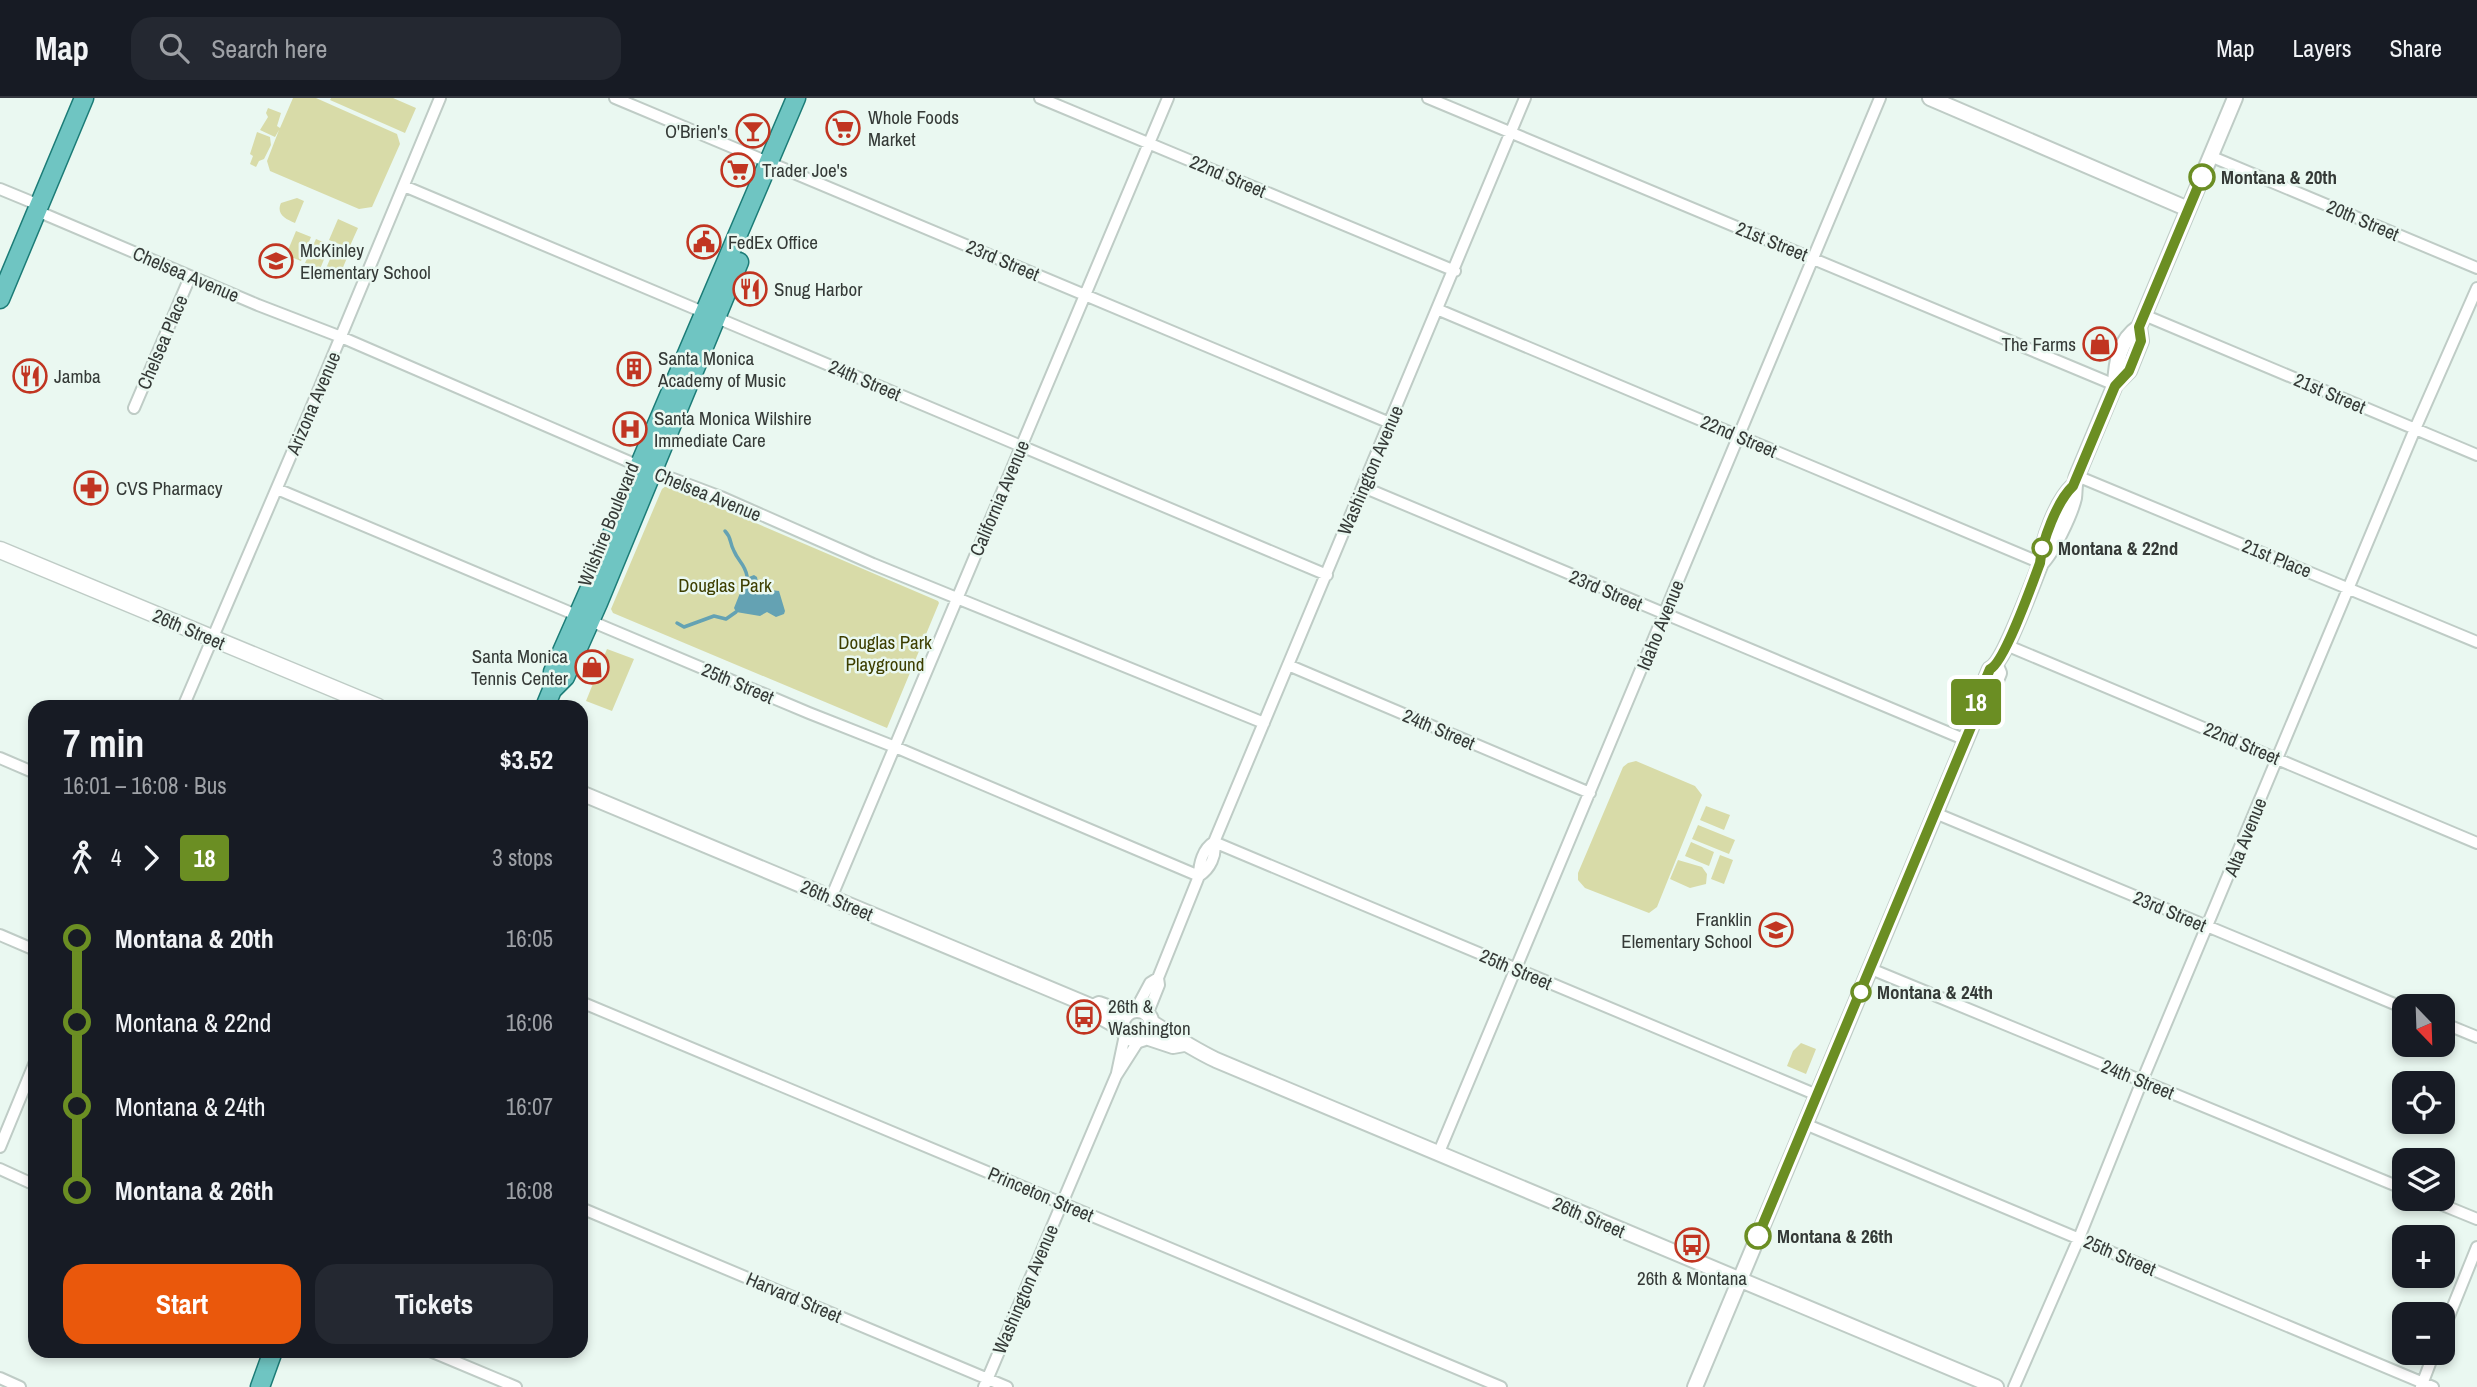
<!DOCTYPE html>
<meta charset="utf-8">
<style>
body{margin:0;font-family:"Archivo Narrow",sans-serif;background:#242831;color:#f1f3f6;height:100vh;display:flex;flex-direction:column;font-size:26px;white-space:nowrap}
*{box-sizing:border-box;margin:0}
p{font-size:23px;color:#9ea1a6}
.icon{flex:none;width:38px;height:38px;fill:none;stroke:currentColor;stroke-width:2;stroke-linecap:round;stroke-linejoin:round}
.map{position:relative;flex:1;overflow:hidden}
.details{position:absolute;left:28px;top:602px;width:560px;height:658px;display:flex;flex-direction:column;background:#171b24;border-radius:21px;box-shadow:0 4px 10px #0003}
.details>*{flex:none}
.badge{padding:0 14px;border-radius:5px;font-size:24px;line-height:46px}
.needle{width:46px;rotate:157deg}
.controls{position:absolute;left:2392px;top:896px;display:grid;gap:14px}
.controls a{display:grid;place-items:center;width:63px;height:63px;border-radius:14px;background:#171b24;box-shadow:0 4px 10px #0003;font-size:35px}
.map>.badge{position:absolute;translate:-50% -50%;box-shadow:0 0 0 4px #fff}
.legs{display:flex;align-items:center;gap:10px;height:77px;padding:0 35px;font-size:23px}
.legs p{margin-inline-start:auto}
.summary{display:flex;align-items:center;justify-content:space-between;height:119px;padding:0 35px}
h1{font-size:38px;font-weight:800;line-height:52px}
.button{display:flex;gap:14px;margin-top:auto;padding:14px 35px}
.button a{flex:1;height:80px;border-radius:21px;background:#ea580c;color:#fff;font-size:28px;font-weight:800;line-height:80px;text-align:center}
.button a+a{background:#242831;color:#f1f3f6}
ul{padding:0 35px;list-style:none}
li{display:flex;align-items:center;gap:24px;height:84px;font-size:26px}
li i{display:grid;place-items:center;width:10px;height:100%;margin:0 9px;background:currentColor}
li i::after{content:'';width:18px;height:18px;margin:-9px;border:5px solid;border-radius:50%;background:#171b24}
li p{margin-inline-start:auto}
li:first-child i{background:linear-gradient(#0000 50%,currentColor 0)}
li:last-child i{background:linear-gradient(currentColor 50%,#0000 0)}
header{display:flex;align-items:center;gap:42px;box-sizing:border-box;height:98px;padding:0 35px;background:#171b24;border-bottom:2px solid #363941}
header strong{font-size:33px}
nav{display:flex;gap:38px;margin-inline-start:auto;font-size:24px}
.search{width:490px;height:63px;background:#242831;display:flex;align-items:center;gap:18px;box-sizing:border-box;padding:0 24px;border-radius:21px;color:#9ea1a6;font-size:26px}
.map>svg:first-child{display:block}
</style>
<header>
<strong>Map</strong>
<div class="search"><svg class="icon" aria-label="search" viewBox="0 0 24 24"><circle cx="10" cy="10" r="6"/><path d="M15 15l6 6"/></svg>Search here</div>
<nav><a>Map</a><a>Layers</a><a>Share</a></nav>
</header>
<div class="map">
<svg width="2477" height="1289" viewBox="0 0 2477 1289">
<rect width="100%" height="100%" fill="#eaf8f1"/>
<!-- green -->
<path fill="#d8dba8" d="M293,0H316L397,36L400,46L372,109L359,111L270,73L267,63L279,32L275,39L260,32L268,19L266,15L268,10L281,15L277,28L280,30Z
M331,0H393L416,10L405,35L330,2Z
M257,34L270,39L271,47L264,61L259,63L256,69L250,66L253,58L250,56Z
M297,100L304,103L295,125C285,121 276,116 281,105Z
M338,121L358,130L349,150L329,142Z
M296,133L311,139L301,163L286,157Z
M316,141L330,147L320,171L305,165Z
M335,149L349,155L339,179L325,173Z
M667,387L938,503L939,505L887,630L613,515L611,511L662,391Z
M607,551L634,561L612,613L586,603Z
M1636,663L1695,688L1702,697L1657,809L1649,815L1585,790L1578,782V775L1623,669L1628,665Z
M1706,708L1730,717L1724,732L1700,722Z
M1698,727L1735,742L1729,756L1692,741Z
M1691,744L1714,754L1709,768L1685,758Z
M1720,757L1733,762L1724,786L1711,781Z
M1678,762L1702,769L1707,776L1706,786L1690,790L1670,781Z
M1801,945L1816,951L1806,976L1787,968L1793,953Z"/>
<!-- water -->
<path fill="#64a2b3" d="M754,477L757,479L759,490L768,488L771,492L779,493L785,513L784,516L776,519L767,514L760,518L736,514L734,510L746,480Z"/>
<g fill="none" stroke-linecap="round" stroke-linejoin="round">
<!-- stream -->
<path stroke="#64a2b3" stroke-width="3.5" d="M725,433C732,440 729,444 734,453C738,463 745,466 747,478
M677,525L684,529L714,518L726,521L736,514"/>
<defs>
<path id="minor" d="M615,0L1390,325
M1040,0L1455,173
M1428,0L2115,287
M2210,58L2477,170
M404,88L1327,477
M0,91L39,107
M37,113L258,207L341,239L639,368L721,399L873,466L1264,625
M1439,212L2041,465
M2144,217L2477,357
M134,310L190,179
M2077,378L2477,544
M1363,389L1966,642
M277,391L809,615L895,649L1199,778
M2006,547L2477,745
M1288,567L1590,695
M183,609L309,315L440,0
M0,660L35,675
M1935,715L2404,910
M1214,744L1817,997
M1199,778C1210,771 1217,757 1214,744L1525,0
M831,800L1168,0
M0,837L35,852
M1871,871L2404,1091
M581,904L1501,1289
M1135,913L1150,885L1158,880
M1147,917L1159,887L1158,880L1199,778C1199,765 1203,751 1214,744
M2443,925L2477,939
M1117,975L1125,937
M1805,1026L2433,1289
M0,1049L35,964
M1439,1054L1880,0
M0,1071L35,1087
M2428,1101L2477,1121
M581,1110L1007,1289
M2443,1233L2477,1149
M430,1253L516,1289
M0,1280L20,1289
M984,1289L1116,978L1139,942
M2014,1289L2079,1140L2142,983L2415,331L2477,190
M2421,1289L2434,1255"/>
<path id="tertiary" d="M1930,0L2188,111
M2115,287C2116,265 2119,242 2139,229
M2041,465C2052,454 2070,417 2074,400C2075,392 2074,386 2077,378L2115,287L2129,273L2141,243L2139,229L2235,0
M1976,617L1983,614L1999,575L1996,568
M581,695L1093,909L1095,916L1122,931
M1093,909L1099,906L1127,916
M1122 927a15 15 0 1 1 30 0a15 15 0 1 1-30 0Z
M1151,924C1173,938 1193,951 1216,962L1996,1289
M1146,939L1173,948L1184,946
M1695,1289L1970,632L1976,617L1974,609L1990,571C2004,565 2033,484 2041,465C2042,443 2057,403 2073,388"/>
<path id="secondary" d="M0,452L378,609"/>
<path id="primary" d="M0,201L84,0
M552,592L565,579L598,505L739,164
M545,609L552,592L553,574L598,472L634,380L796,0
M260,1289L273,1253"/>
</defs>
<!-- minor casing -->
<use href="#minor" stroke="#bfccc6" stroke-width="14"/>
<!-- tertiary casing -->
<use href="#tertiary" stroke="#bfccc6" stroke-width="18"/>
<!-- secondary casing -->
<use href="#secondary" stroke="#bfccc6" stroke-width="19"/>
<!-- primary casing -->
<use href="#primary" stroke="#1c7c77" stroke-width="21"/>
<!-- minor -->
<use href="#minor" stroke="#fff" stroke-width="10"/>
<!-- tertiary -->
<use href="#tertiary" stroke="#fff" stroke-width="14"/>
<!-- secondary -->
<use href="#secondary" stroke="#fff" stroke-width="16"/>
<!-- primary -->
<use href="#primary" stroke="#6fc5c2" stroke-width="18"/>
</g>
<g fill="none" stroke-linecap="round" stroke-linejoin="round">
<defs>
<path id="line-1" d="M1758,1138L1976,617L1974,609L1990,571C2004,565 2033,484 2040,465C2042,443 2057,403 2073,388L2115,288L2129,273L2141,243L2139,229L2202,79"/>
</defs>
<!-- line-1 casing -->
<use href="#line-1" stroke="#fff" stroke-width="16"/>
<!-- line-1 -->
<use href="#line-1" stroke="#6b8e23" stroke-width="10"/>
</g>
<!-- icons -->
<defs>
<symbol id="supermarket-ring" viewBox="-11 -11 22 22"><circle r="9.5" fill="#eaf8f1" stroke="#c13521" stroke-width="1.5"/><path d="M-6-5.5h2.5l.6 2H6L4.5 2H-2.5L-4.4-4H-6ZM-1.5 3.2a1.3 1.3 0 1 0 .1 0ZM3 3.2a1.3 1.3 0 1 0 .1 0Z" fill="#c13521"/></symbol>
<symbol id="bar-ring" viewBox="-11 -11 22 22"><circle r="9.5" fill="#eaf8f1" stroke="#c13521" stroke-width="1.5"/><path d="M-6-5H6L.8 .8V4.5H3.5V6h-7V4.5H-.8V.8Z" fill="#c13521"/></symbol>
<symbol id="civic-ring" viewBox="-11 -11 22 22"><circle r="9.5" fill="#eaf8f1" stroke="#c13521" stroke-width="1.5"/><path d="M-.6-6.5H3V-4.5H.6V-3L4-1V1h2V6H-6V1h2V-1L-.6-3ZM-1.2 2.5V6h2.4V2.5Z" fill="#c13521"/></symbol>
<symbol id="school-ring" viewBox="-11 -11 22 22"><circle r="9.5" fill="#eaf8f1" stroke="#c13521" stroke-width="1.5"/><path d="M0-5L7-2L0 1L-7-2ZM-4 1L0 2.5L4 1V4Q0 6-4 4Z" fill="#c13521"/></symbol>
<symbol id="restaurant-ring" viewBox="-11 -11 22 22"><circle r="9.5" fill="#eaf8f1" stroke="#c13521" stroke-width="1.5"/><path d="M-5-6h1v4h1v-4h1v4h1v-4h1v5L-1.5 .5V6h-2V.5L-5-1ZM5-6V6H3V1.5H1.5Q1.5-4 5-6Z" fill="#c13521"/></symbol>
<symbol id="shop-ring" viewBox="-11 -11 22 22"><circle r="9.5" fill="#eaf8f1" stroke="#c13521" stroke-width="1.5"/><path d="M-5-2.5h2.3a2.7 3.5 0 0 1 5.4 0H5L5.5 6h-11ZM-1.5-2.5h3a1.5 2.3 0 0 0-3 0Z" fill="#c13521"/></symbol>
<symbol id="building-ring" viewBox="-11 -11 22 22"><circle r="9.5" fill="#eaf8f1" stroke="#c13521" stroke-width="1.5"/><path d="M-4-6H4V6H1V3H-1V6H-4ZM-2.5-4.3h1.7v1.8h-1.7ZM.8-4.3h1.7v1.8H.8ZM-2.5-1h1.7V.8h-1.7ZM.8-1h1.7V.8H.8Z" fill="#c13521"/></symbol>
<symbol id="hospital-ring" viewBox="-11 -11 22 22"><circle r="9.5" fill="#eaf8f1" stroke="#c13521" stroke-width="1.5"/><path d="M-5-5h3v3.5h4V-5h3V5h-3V1.5h-4V5h-3Z" fill="#c13521"/></symbol>
<symbol id="pharmacy-ring" viewBox="-11 -11 22 22"><circle r="9.5" fill="#eaf8f1" stroke="#c13521" stroke-width="1.5"/><path d="M-2-6h4v4h4v4h-4v4h-4v-4h-4v-4h4Z" fill="#c13521"/></symbol>
<symbol id="bus-ring" viewBox="-11 -11 22 22"><circle r="9.5" fill="#eaf8f1" stroke="#c13521" stroke-width="1.5"/><path d="M-5-6H5V4H4V6H2V4H-2V6H-4V4H-5ZM-3.5-4V0h7V-4ZM-3.5 1.2v1.5H-2V1.2ZM2 1.2v1.5H3.5V1.2Z" fill="#c13521"/></symbol>
</defs>
<g fill-rule="evenodd">
<use href="#supermarket-ring" x="824" y="11" width="38" height="38"/>
<use href="#bar-ring" x="734" y="14" width="38" height="38"/>
<use href="#supermarket-ring" x="719" y="53" width="38" height="38"/>
<use href="#civic-ring" x="685" y="125" width="38" height="38"/>
<use href="#school-ring" x="257" y="144" width="38" height="38"/>
<use href="#restaurant-ring" x="731" y="172" width="38" height="38"/>
<use href="#shop-ring" x="2081" y="227" width="38" height="38"/>
<use href="#building-ring" x="615" y="252" width="38" height="38"/>
<use href="#restaurant-ring" x="11" y="259" width="38" height="38"/>
<use href="#hospital-ring" x="611" y="312" width="38" height="38"/>
<use href="#pharmacy-ring" x="72" y="371" width="38" height="38"/>
<use href="#shop-ring" x="573" y="550" width="38" height="38"/>
<use href="#school-ring" x="1757" y="813" width="38" height="38"/>
<use href="#bus-ring" x="1065" y="900" width="38" height="38"/>
<use href="#bus-ring" x="1673" y="1128" width="38" height="38"/>
</g>
<!-- markers -->
<g fill="#fff" stroke="#6b8e23" stroke-width="3.5">
<circle cx="2202" cy="79" r="12"/>
<circle cx="2042" cy="450" r="9"/>
<circle cx="1861" cy="894" r="9"/>
<circle cx="1758" cy="1138" r="12"/>
</g>
<g text-anchor="middle" stroke-width="5" stroke-linejoin="round" paint-order="stroke">
<!-- poi labels -->
<g font-size="19" fill="#353a37" stroke="#eaf8f1" text-anchor="start">
<text x="868" y="26">Whole Foods<tspan x="868" dy="22">Market</tspan></text>
<text x="728" y="40" text-anchor="end">O'Brien's</text>
<text x="762" y="79">Trader Joe's</text>
<text x="728" y="151">FedEx Office</text>
<text x="300" y="159">McKinley<tspan x="300" dy="22">Elementary School</tspan></text>
<text x="774" y="198">Snug Harbor</text>
<text x="2076" y="253" text-anchor="end">The Farms</text>
<text x="658" y="267">Santa Monica<tspan x="658" dy="22">Academy of Music</tspan></text>
<text x="54" y="285">Jamba</text>
<text x="654" y="327">Santa Monica Wilshire<tspan x="654" dy="22">Immediate Care</tspan></text>
<text x="116" y="397">CVS Pharmacy</text>
<text x="568" y="565" text-anchor="end">Santa Monica<tspan x="568" dy="22">Tennis Center</tspan></text>
<text x="1752" y="828" text-anchor="end">Franklin<tspan x="1752" dy="22">Elementary School</tspan></text>
<text x="1108" y="915">26th &amp;<tspan x="1108" dy="22">Washington</tspan></text>
<text x="1692" y="1187" text-anchor="middle">26th &amp; Montana</text>
</g>
<!-- street labels -->
<g font-size="19" fill="#353a37" stroke="#eaf8f1">
<text transform="translate(1228 78) rotate(23)" y="7">22nd Street</text>
<text transform="translate(2363 122) rotate(23)" y="7">20th Street</text>
<text transform="translate(1772 143) rotate(22)" y="7">21st Street</text>
<text transform="translate(1003 162) rotate(23)" y="7">23rd Street</text>
<text transform="translate(186 176) rotate(23)" y="7">Chelsea Avenue</text>
<text transform="translate(162 244) rotate(-67)" y="7">Chelsea Place</text>
<text transform="translate(865 282) rotate(23)" y="7">24th Street</text>
<text transform="translate(2330 295) rotate(23)" y="7">21st Street</text>
<text transform="translate(313 305) rotate(-67)" y="7">Arizona Avenue</text>
<text transform="translate(1739 338) rotate(23)" y="7">22nd Street</text>
<text transform="translate(1370 372) rotate(-67)" y="7">Washington Avenue</text>
<text transform="translate(708 396) rotate(22)" y="7">Chelsea Avenue</text>
<text transform="translate(999 400) rotate(-67)" y="7">California Avenue</text>
<text transform="translate(608 426) rotate(-68)" y="7">Wilshire Boulevard</text>
<text transform="translate(2277 460) rotate(22)" y="7">21st Place</text>
<text transform="translate(1606 492) rotate(23)" y="7">23rd Street</text>
<text transform="translate(1660 527) rotate(-68)" y="7">Idaho Avenue</text>
<text transform="translate(189 531) rotate(23)" y="7">26th Street</text>
<text transform="translate(738 585) rotate(23)" y="7">25th Street</text>
<text transform="translate(1439 631) rotate(23)" y="7">24th Street</text>
<text transform="translate(2242 645) rotate(23)" y="7">22nd Street</text>
<text transform="translate(2245 739) rotate(-68)" y="7">Alta Avenue</text>
<text transform="translate(837 802) rotate(23)" y="7">26th Street</text>
<text transform="translate(2170 813) rotate(23)" y="7">23rd Street</text>
<text transform="translate(1516 871) rotate(23)" y="7">25th Street</text>
<text transform="translate(2138 981) rotate(22)" y="7">24th Street</text>
<text transform="translate(1041 1096) rotate(23)" y="7">Princeton Street</text>
<text transform="translate(1589 1119) rotate(23)" y="7">26th Street</text>
<text transform="translate(2120 1157) rotate(23)" y="7">25th Street</text>
<text transform="translate(1025 1191) rotate(-67)" y="7">Washington Avenue</text>
<text transform="translate(794 1199) rotate(23)" y="7">Harvard Street</text>
</g>
<!-- stop labels -->
<g font-size="19" font-weight="bold" fill="#353a37" stroke="#eaf8f1" text-anchor="start">
<text x="2221" y="86">Montana &amp; 20th</text>
<text x="2058" y="457">Montana &amp; 22nd</text>
<text x="1877" y="901">Montana &amp; 24th</text>
<text x="1777" y="1145">Montana &amp; 26th</text>
</g>
<!-- park labels -->
<g font-size="19" fill="#3d3e00" stroke="#eaf8f1">
<text x="725" y="494">Douglas Park</text>
<text x="885" y="551">Douglas Park<tspan x="885" dy="22">Playground</tspan></text>
</g>
</g>
</svg>
<div class="controls">
<a><svg class="needle" viewBox="-14 -14 28 28"><path d="M0-13l5 13h-10z" fill="#e53935"/><path d="M0 13l5-13h-10z" fill="#9ea1a6"/></svg></a>
<a><svg class="icon" aria-label="locate" viewBox="0 0 24 24"><circle cx="12" cy="12" r="6"/><path d="M12 2v4M12 18v4M2 12h4M18 12h4"/></svg></a>
<a><svg class="icon" aria-label="layers" viewBox="0 0 24 24"><path d="M12 4l9 5-9 5-9-5zM3 14l9 5 9-5"/></svg></a>
<a>+</a>
<a>−</a>
</div>
<b class="badge" style="left:1976px;top:604px;background:#6b8e23;color:#fff">18</b>
<section class="details">
<div class="summary"><div><h1>7 min</h1><p>16:01 – 16:08 · Bus</p></div><b>$3.52</b></div>
<div class="legs"><svg class="icon" aria-label="walk" viewBox="0 0 24 24"><circle cx="13" cy="4" r="2"/><path d="M13 8l-2 6 4 7M11 14l-3 7M7 12l3-4h3l4 4"/></svg>4<svg class="icon" aria-label="forward" viewBox="0 0 24 24"><path d="M9 5l7 7-7 7"/></svg><b class="badge" style="background:#6b8e23;color:#fff">18</b><p>3 stops</p></div>
<ul>
<li><i style="color:#6b8e23"></i><b>Montana &amp; 20th</b><p>16:05</p></li>
<li><i style="color:#6b8e23"></i><span>Montana &amp; 22nd</span><p>16:06</p></li>
<li><i style="color:#6b8e23"></i><span>Montana &amp; 24th</span><p>16:07</p></li>
<li><i style="color:#6b8e23"></i><b>Montana &amp; 26th</b><p>16:08</p></li>
</ul>
<div class="button"><a>Start</a><a>Tickets</a></div>
</section>
</div>
